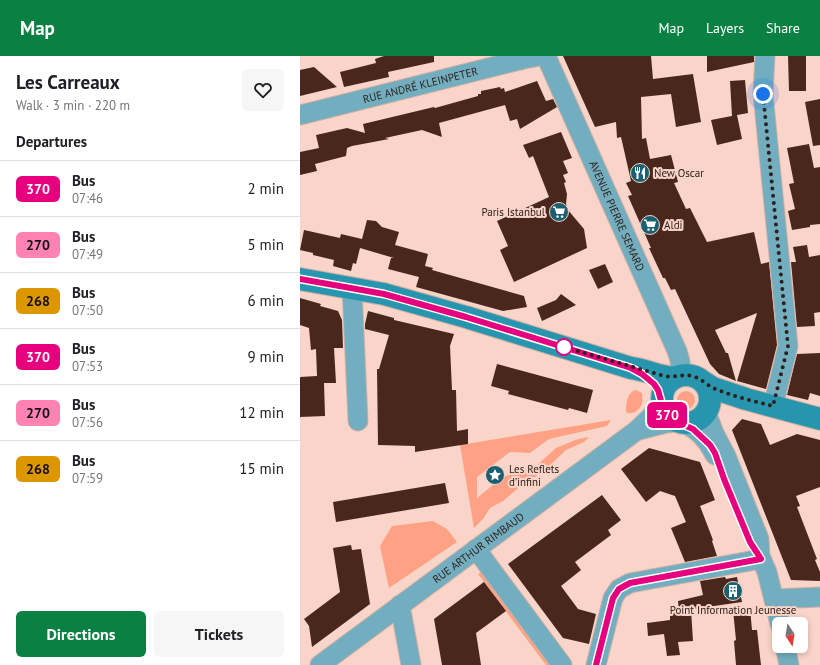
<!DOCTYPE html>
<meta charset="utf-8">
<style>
body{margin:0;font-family:"PT Sans",sans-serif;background:#f6f6f6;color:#202124;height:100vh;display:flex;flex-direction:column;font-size:15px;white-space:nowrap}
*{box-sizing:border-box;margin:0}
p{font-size:13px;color:#757577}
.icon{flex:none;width:22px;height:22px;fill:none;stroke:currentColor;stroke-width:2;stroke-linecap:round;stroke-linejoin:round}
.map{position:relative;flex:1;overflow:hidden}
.details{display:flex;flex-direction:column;background:#fff;width:300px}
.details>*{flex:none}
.badge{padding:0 8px;border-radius:6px;font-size:14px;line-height:26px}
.needle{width:26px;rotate:168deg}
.controls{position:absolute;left:472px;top:561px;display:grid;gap:8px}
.controls a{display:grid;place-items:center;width:36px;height:36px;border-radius:6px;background:#fff;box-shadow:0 2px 6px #0003;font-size:20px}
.you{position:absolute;width:20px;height:20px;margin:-10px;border:3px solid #fff;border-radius:50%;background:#1a73e8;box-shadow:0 0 0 6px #1a73e833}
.map>.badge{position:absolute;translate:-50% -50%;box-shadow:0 0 0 2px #fff}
h2{padding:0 16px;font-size:15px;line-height:36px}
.round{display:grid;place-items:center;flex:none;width:42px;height:42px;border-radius:6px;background:#f6f6f6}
.overview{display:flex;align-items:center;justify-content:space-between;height:68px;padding:0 16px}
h1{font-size:19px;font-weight:700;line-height:30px}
.action{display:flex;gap:8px;margin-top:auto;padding:8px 16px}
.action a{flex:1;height:46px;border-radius:6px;background:#0b8043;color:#fff;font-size:16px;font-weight:700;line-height:46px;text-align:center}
.action a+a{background:#f6f6f6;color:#202124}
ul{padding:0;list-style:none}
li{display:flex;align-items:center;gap:12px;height:56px;padding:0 16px;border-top:1px solid #e0e0e0}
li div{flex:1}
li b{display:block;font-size:15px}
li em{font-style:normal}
li .badge{min-width:44px;font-weight:700;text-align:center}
header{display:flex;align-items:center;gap:24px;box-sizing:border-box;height:56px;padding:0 20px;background:#0b8043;color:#fff}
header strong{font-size:19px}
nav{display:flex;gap:22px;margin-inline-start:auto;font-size:14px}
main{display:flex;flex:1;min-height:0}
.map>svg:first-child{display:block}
</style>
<header>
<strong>Map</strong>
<nav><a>Map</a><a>Layers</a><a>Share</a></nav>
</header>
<main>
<section class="details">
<div class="overview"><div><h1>Les Carreaux</h1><p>Walk · 3 min · 220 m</p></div><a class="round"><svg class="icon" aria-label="heart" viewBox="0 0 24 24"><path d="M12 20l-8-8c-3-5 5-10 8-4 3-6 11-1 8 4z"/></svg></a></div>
<h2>Departures</h2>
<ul>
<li><span class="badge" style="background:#e6007e;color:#fff">370</span><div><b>Bus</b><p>07:46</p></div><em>2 min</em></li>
<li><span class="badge" style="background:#ff82b4;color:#111">270</span><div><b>Bus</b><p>07:49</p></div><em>5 min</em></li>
<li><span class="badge" style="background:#dc9600;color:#111">268</span><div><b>Bus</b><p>07:50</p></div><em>6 min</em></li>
<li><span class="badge" style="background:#e6007e;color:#fff">370</span><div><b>Bus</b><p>07:53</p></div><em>9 min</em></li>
<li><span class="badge" style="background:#ff82b4;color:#111">270</span><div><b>Bus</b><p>07:56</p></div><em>12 min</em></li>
<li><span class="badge" style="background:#dc9600;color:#111">268</span><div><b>Bus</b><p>07:59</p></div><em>15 min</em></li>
</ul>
<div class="action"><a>Directions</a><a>Tickets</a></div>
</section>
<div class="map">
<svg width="520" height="609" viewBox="0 0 520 609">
<rect width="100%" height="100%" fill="#f9d4c8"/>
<!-- green -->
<path fill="#ffa184" d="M336,334L342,337C342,340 343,344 342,347C340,354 332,360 326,356C326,348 327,336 336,334Z
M377 344a9 9 0 1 1 18 0a9 9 0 1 1-18 0Z
M311,364L307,370L249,383L230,397L210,396L177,421V442L203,421L235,411L256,392L278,383L289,381L284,386L266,394L243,416L224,427L203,445L190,452L183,463L174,472L160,389Z
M133,465L147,473L157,486L89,532L80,490L92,470Z
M183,515L253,609H246L178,518Z"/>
<!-- building -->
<path fill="#4a271c" d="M84,0H134V6L88,16L89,21L44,31L40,16L76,7L75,3Z
M263,0H351L353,23L393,18L401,66L376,71L371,38L341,41L342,83L346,82L350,103L371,99L378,126L374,127L386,153L390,152L407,186L454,176L461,208L469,206L477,289L466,333L437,325L457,257L415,274L426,297H428L436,325L419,318L410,308L375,233L371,234L365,222H363L349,192H351L328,140L332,139L326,127L331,125L321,81L317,82L316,66L295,71Z
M407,0H454V6L407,16Z
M488,0H506V35H489Z
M14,11L37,31L0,40V14Z
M445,24L448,57L432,60L430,25Z
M237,25L246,45L253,43L257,51L220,73L217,63L210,65L205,49L139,67L142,81L122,74L85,82L89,83L52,90L47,92L46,100L15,108L17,115L0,119V96L19,92L16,79L47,72L65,77L63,68L134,51L135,52L178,40V38H181V35L200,31L201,33L204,32L205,36Z
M520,43V89L513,90L505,46Z
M437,59L442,83L417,89L411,64Z
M261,76L272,102L263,105L268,117L263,119L266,126L264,127L267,138L266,148L268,154L284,173L287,192L214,226L200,194L208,190L197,165L249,141L233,100L229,102L223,89Z
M509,88L514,112L520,111V168L510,169V171L492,174L488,155L495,153L489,128L494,127L487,92Z
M67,164L76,165L82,171L99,176L95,189L128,198L125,210L133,212L132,214L224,240L227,251L203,255L116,231L119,221L88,213L91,202H94L60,192L56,208L53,207L51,215L33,210L34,204L13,199V197L0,194L4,174L40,182L41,178L62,183Z
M507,189L509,201L520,199V256L514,257L515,270L497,271L491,206H496L493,191Z
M305,208L313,226L298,233L289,214Z
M261,238L276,249L242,265L237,252L256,244Z
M0,242L21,248L20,250L38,255L42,264L43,292H34L36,327H24L25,360L0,361V321L17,320L16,293L11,294L9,272L0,269Z
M68,255L94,262V264L154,278L150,290L152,334H156L157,375L168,373V388L115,396V390L78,389L77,313H79L89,279L65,273V268Z
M520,297V340L510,337L508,344L487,339L497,298Z
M197,308L293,334L287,357L269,352L268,354L208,338L209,335L191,330Z
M442,363L461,368L470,389L497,378L520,384V431L496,440L500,450L497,451L517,503L515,504L520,516V525L491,524L432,374Z
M349,392L400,406L415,444L400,450L413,484L412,485L417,500L385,506L371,472L386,466L375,440L360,435L346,446L321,413Z
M145,427L149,447L36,466L33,446Z
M302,439L321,464L308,474L311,479L275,506L281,514L261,530L278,553L296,558L289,588L263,582L208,508Z
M51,489L52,494L61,493L70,548L12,591L9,570L4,563L40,536L33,492Z
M425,521L426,523L437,521L442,546L379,555L378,545L403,539L400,525Z
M184,526L206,555L176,577L181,609H142L134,563Z
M450,552L452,574H457L461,609H436L434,585L436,584L433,554Z
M391,554L393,585L378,586L380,599L367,600L364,578L348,580L347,567L370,564V557Z"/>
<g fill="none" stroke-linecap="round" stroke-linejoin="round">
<defs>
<g id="street">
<path id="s1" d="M246,0L377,295C380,304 383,312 377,321"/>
<path d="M465,0L463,38L488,290L473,350"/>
<path id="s2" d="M0,59L224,3L240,0"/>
<path d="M52,232L58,365"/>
<path d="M406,356L414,377L426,400L459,483L460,500L467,516L480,568"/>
<path d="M382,367C397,372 408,385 415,399"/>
<path d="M339,374L366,367L377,366"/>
<path d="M176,493L262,609"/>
<path d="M474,543L520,541"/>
<path d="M100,549L111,609"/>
<path d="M485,590L489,609"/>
<path id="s3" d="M20,609L336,375L362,350"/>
<path d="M296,609L313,542L319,533L330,527L461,503"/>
</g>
<path id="secondary" d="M0,223L84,238L166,261L331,312C346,314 360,321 375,322
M362 343a24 24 0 1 1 48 0a24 24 0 1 1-48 0Z
M399,323L413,332L446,343L520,363"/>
</defs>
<!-- street casing -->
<use href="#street" stroke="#d1b0a5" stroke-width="21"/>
<!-- secondary casing -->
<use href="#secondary" stroke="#d1b0a5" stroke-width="24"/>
<!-- street -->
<use href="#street" stroke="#72aebf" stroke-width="19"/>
<!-- secondary -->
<use href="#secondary" stroke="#2895af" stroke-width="22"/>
</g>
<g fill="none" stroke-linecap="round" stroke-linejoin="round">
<defs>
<path id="line" d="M0,223L84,238L166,261L331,312L342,318L354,328L358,334L363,352L369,361L373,364L393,373L410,389L415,397L424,423L450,486L461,503L330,527L319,533L313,542L296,609"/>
</defs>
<!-- line casing -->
<use href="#line" stroke="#fff" stroke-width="9"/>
<!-- line -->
<use href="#line" stroke="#e6007e" stroke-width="6"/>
<!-- walk -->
<path stroke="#30201b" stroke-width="4" stroke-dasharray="0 7.2" d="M264,291L364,320C373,322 382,318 392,320C400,322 406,328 413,332C432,340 453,345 473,350L488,290L463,38"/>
</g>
<!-- icons -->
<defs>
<symbol id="restaurant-disc" viewBox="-11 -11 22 22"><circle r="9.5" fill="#1a6072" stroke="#f9d4c8"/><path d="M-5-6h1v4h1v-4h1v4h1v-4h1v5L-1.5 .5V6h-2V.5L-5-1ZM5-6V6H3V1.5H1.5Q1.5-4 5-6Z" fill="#fff"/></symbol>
<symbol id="supermarket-disc" viewBox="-11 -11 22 22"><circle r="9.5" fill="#1a6072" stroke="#f9d4c8"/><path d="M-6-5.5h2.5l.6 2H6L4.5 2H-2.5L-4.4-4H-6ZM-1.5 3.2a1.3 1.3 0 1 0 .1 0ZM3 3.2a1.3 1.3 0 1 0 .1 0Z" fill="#fff"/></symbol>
<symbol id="sight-disc" viewBox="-11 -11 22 22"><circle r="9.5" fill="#1a6072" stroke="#f9d4c8"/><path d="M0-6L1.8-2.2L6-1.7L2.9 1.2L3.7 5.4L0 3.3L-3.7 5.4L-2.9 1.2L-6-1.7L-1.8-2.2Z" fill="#fff"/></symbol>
<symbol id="building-disc" viewBox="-11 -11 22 22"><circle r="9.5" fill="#1a6072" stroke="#f9d4c8"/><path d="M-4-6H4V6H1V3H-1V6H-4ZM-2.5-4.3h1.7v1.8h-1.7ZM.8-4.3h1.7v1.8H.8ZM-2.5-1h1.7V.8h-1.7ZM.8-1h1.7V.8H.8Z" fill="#fff"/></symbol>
</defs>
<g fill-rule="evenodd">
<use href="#restaurant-disc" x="329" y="106" width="22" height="22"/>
<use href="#supermarket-disc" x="248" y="145" width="22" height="22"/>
<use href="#supermarket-disc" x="339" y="158" width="22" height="22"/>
<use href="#sight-disc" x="184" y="408" width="22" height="22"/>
<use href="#building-disc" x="422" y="524" width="22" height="22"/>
</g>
<!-- markers -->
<circle fill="#fff" stroke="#e6007e" stroke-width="2" cx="264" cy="291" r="8"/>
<g text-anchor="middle" stroke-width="4" stroke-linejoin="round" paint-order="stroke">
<!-- street labels -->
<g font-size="11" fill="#30201b" stroke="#f9d4c8">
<text dy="4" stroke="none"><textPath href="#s2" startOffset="124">RUE ANDRÉ KLEINPETER</textPath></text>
<text dy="4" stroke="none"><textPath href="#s1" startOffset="175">AVENUE PIERRE SEMARD</textPath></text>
<text dy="4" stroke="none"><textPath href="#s3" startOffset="197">RUE ARTHUR RIMBAUD</textPath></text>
</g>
<!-- poi labels -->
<g font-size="11" fill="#30201b" stroke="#f9d4c8" text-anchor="start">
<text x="354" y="121">New Oscar</text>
<text x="245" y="160" text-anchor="end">Paris Istanbul</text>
<text x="364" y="173">Aldi</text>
<text x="209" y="417">Les Reflets<tspan x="209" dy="13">d’infini</tspan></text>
<text x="433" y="558" text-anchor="middle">Point Information Jeunesse</text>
</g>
</g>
</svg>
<div class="controls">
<a><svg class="needle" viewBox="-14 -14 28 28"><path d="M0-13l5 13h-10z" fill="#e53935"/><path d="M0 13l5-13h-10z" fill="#757577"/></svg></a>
</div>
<div class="you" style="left:463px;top:38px"></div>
<b class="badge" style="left:367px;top:359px;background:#e6007e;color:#fff">370</b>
</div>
</main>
